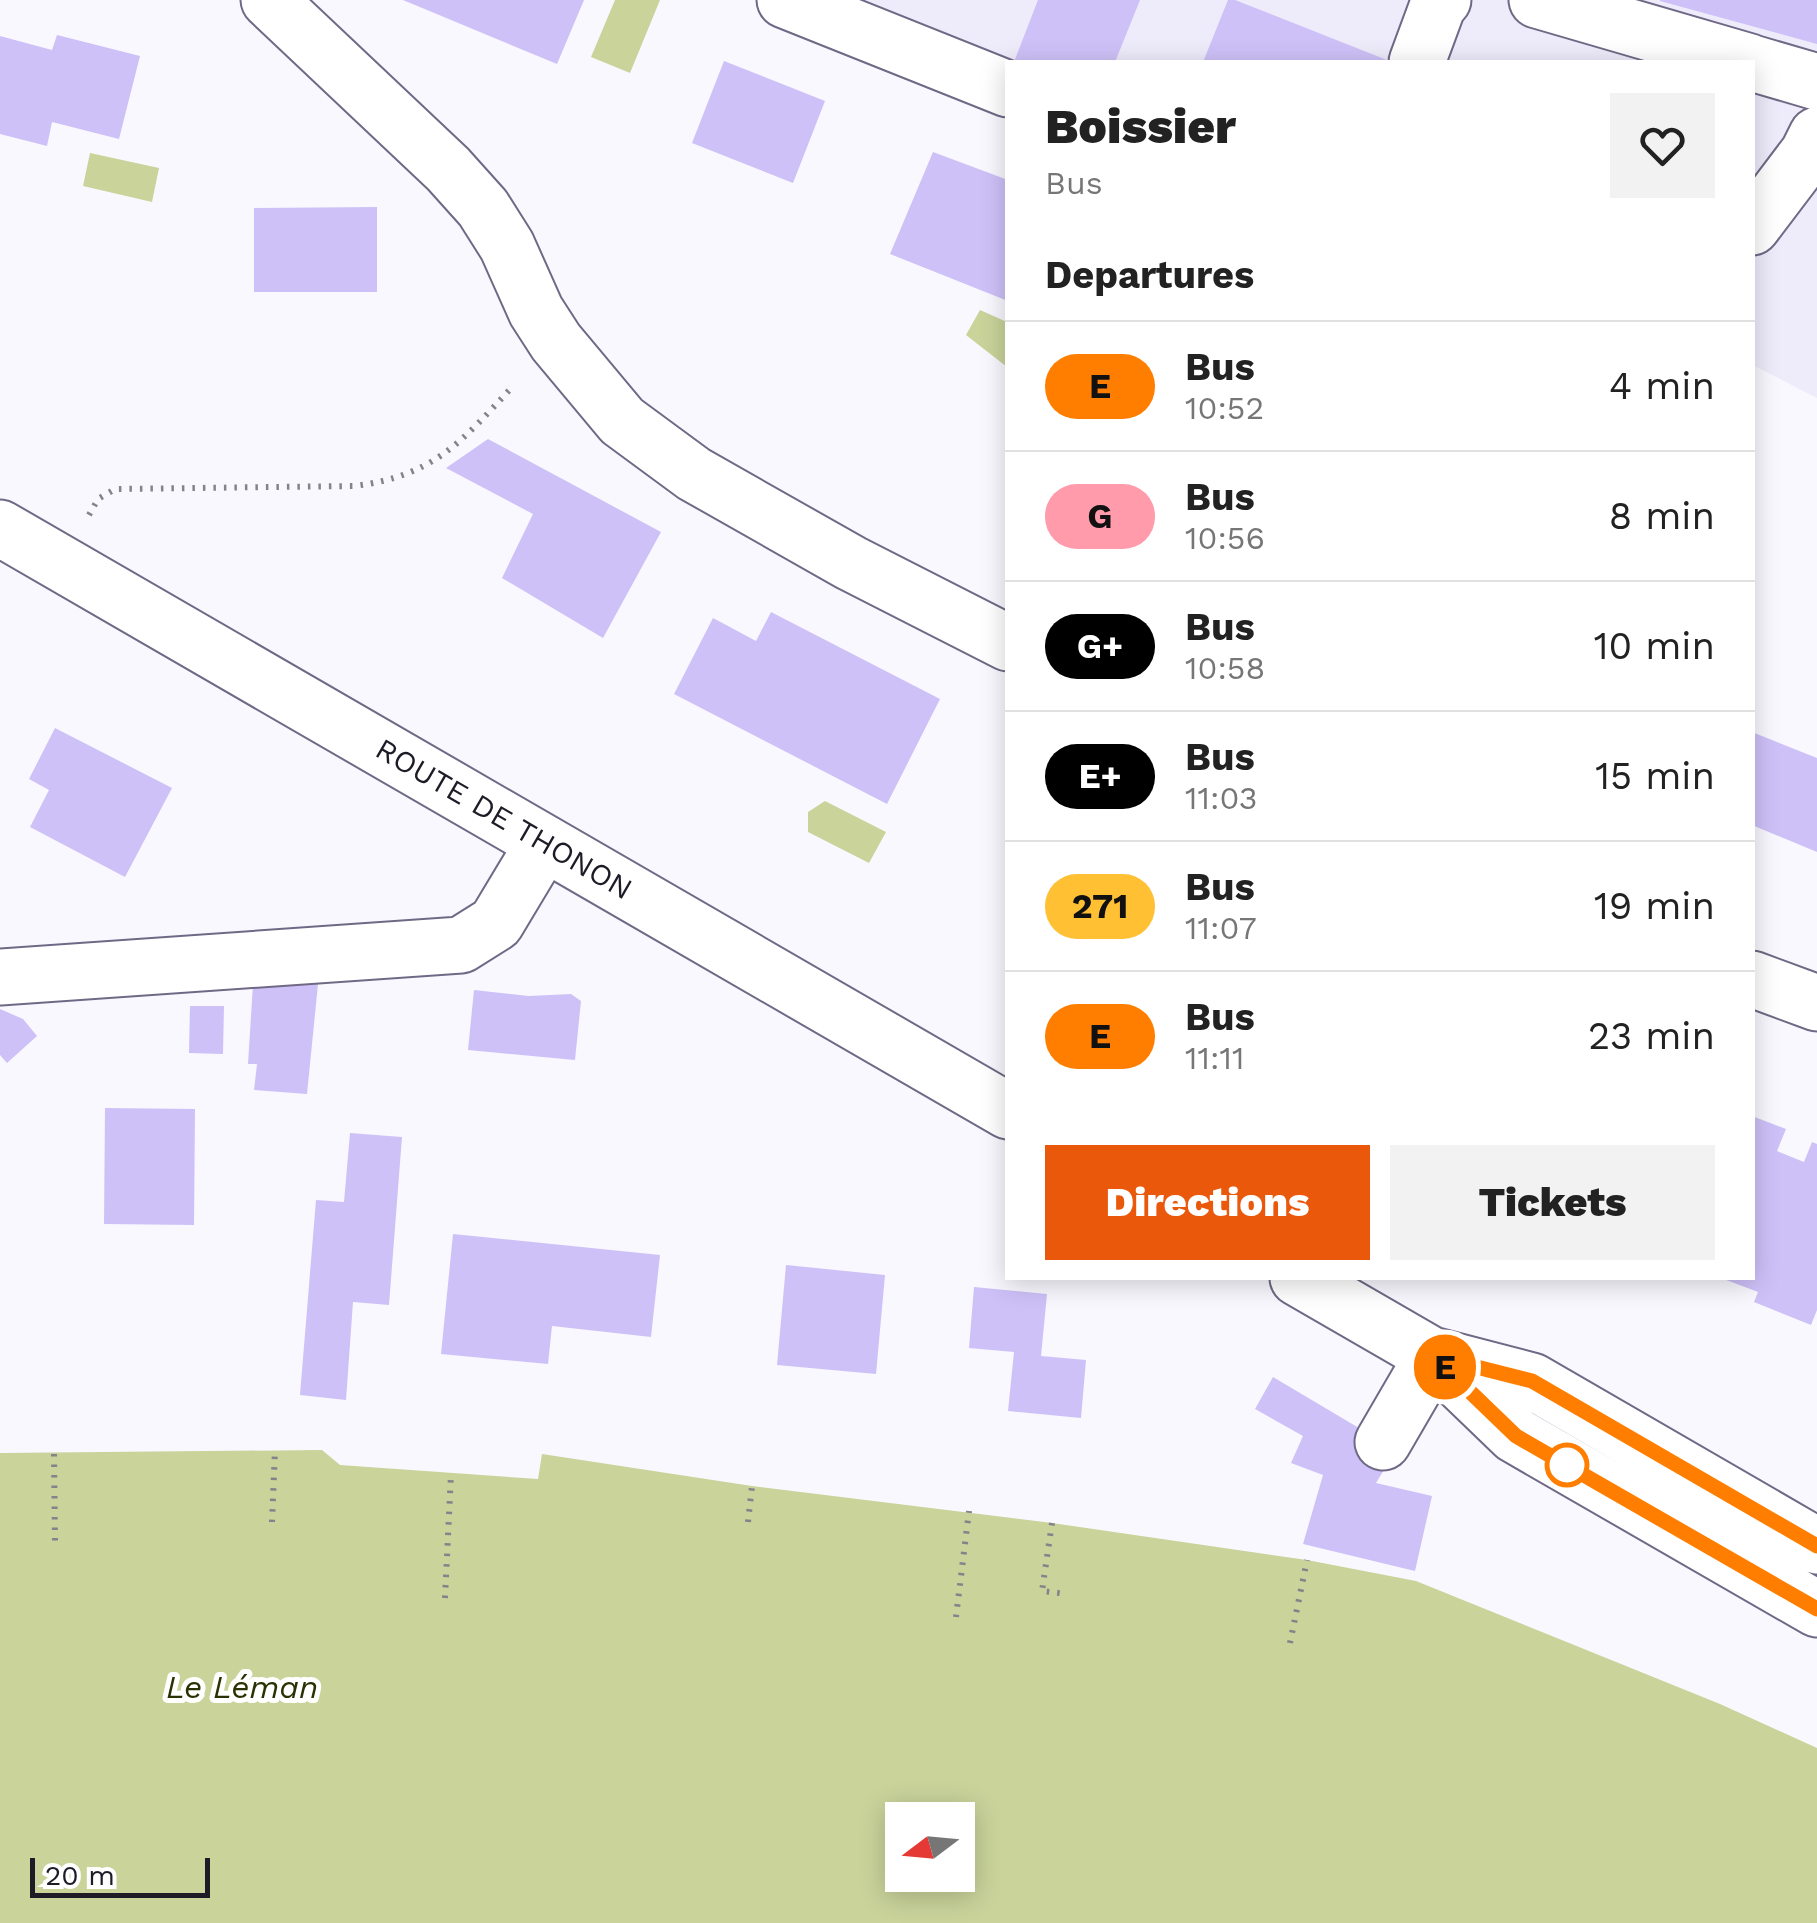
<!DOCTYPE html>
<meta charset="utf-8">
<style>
body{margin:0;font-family:"Work Sans",sans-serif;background:#f2f2f2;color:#222;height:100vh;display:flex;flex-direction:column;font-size:38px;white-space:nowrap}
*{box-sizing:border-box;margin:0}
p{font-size:32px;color:#767676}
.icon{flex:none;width:55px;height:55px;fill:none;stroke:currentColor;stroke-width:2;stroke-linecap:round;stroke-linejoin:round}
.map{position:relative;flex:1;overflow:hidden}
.panel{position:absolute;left:1005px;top:60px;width:750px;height:1220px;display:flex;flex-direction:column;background:#fff;border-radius:0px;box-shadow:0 5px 25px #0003}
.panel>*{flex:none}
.badge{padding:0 20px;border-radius:32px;font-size:35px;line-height:65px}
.needle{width:65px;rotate:254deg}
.controls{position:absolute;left:885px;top:1802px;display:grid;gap:20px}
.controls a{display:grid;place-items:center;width:90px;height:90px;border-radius:0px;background:#fff;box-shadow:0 5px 25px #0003;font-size:50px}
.scale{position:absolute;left:30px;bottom:25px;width:180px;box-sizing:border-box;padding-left:10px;border:5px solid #1e1b27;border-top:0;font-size:28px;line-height:35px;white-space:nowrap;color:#1e1b27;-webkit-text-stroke:8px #fff;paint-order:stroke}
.map>.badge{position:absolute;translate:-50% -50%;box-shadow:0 0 0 5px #fff}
h2{padding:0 40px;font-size:38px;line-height:90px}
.round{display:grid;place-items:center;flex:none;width:105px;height:105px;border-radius:0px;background:#f2f2f2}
.summary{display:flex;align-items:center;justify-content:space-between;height:170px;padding:0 40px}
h1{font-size:48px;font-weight:800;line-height:75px}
.button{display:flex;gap:20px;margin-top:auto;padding:20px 40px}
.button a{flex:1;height:115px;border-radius:0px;background:#ea580c;color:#fff;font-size:40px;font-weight:800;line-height:115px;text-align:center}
.button a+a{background:#f2f2f2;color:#222}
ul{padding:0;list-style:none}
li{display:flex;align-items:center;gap:30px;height:130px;padding:0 40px;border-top:2px solid #e0e0e0}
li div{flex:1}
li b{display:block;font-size:38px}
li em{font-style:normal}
li .badge{min-width:110px;font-weight:700;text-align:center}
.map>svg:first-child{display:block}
</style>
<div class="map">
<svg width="1817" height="1923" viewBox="0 0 1817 1923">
<rect width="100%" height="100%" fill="#f9f8ff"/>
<!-- built -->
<path fill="#eeebfb" d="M861,0H1817V398L1753,365L1752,62H1008L1007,66Z"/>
<!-- water -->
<path fill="#c9d39a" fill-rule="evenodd" d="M615,0H660L630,73L591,57Z
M90,153L159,168L152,202L83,186Z
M980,310L1007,322V367L966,335Z
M825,801L886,832L869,863L808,832V812Z
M322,1450L340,1465L538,1479L542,1454L752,1486L1052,1523L1307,1560L1416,1581L1720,1704L1817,1748V1923H0V1453ZM902,1820H958V1875H902Z"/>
<!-- building -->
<path fill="#cec1f8" d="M403,0H584L557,64Z
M1038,0H1140L1115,62H1014Z
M1228,0H1235L1392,62H1203Z
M1660,0H1817V44L1660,1Z
M57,35L140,56L119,139L52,122L47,146L0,134V36L52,50Z
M724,61L825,101L793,183L692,143Z
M933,152L1008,180V301L890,254Z
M377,207V292H254V208Z
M488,439L661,532L603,638L502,578L533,514L446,468Z
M771,612L940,699L887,804L674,694L713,618L756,641Z
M55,728L172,788L125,877L30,827L49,790L29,779Z
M1752,732L1817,758V852L1752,825Z
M253,984H318L307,1094L254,1090L257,1064H248Z
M474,990L529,996L571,994L581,1001L575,1060L468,1050Z
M190,1006H224L223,1054L189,1053Z
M0,1009L23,1019L37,1036L7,1063L0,1055Z
M105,1108L195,1109L194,1225L104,1224Z
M1752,1116L1786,1129L1777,1151L1804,1162L1812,1142L1817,1144V1310L1811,1325L1754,1302L1758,1292L1721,1278H1752Z
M350,1133L402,1137L389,1305L353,1302L346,1400L300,1395L316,1200L344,1202Z
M453,1234L660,1255L651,1337L552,1326L548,1364L441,1354Z
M786,1265L885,1275L876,1374L777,1365Z
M974,1287L1047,1294L1041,1356L1086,1360L1081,1418L1008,1411L1014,1352L969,1348Z
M1273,1377L1396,1450L1376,1483L1432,1496L1415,1571L1303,1544L1323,1475L1291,1463L1303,1436L1255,1409Z"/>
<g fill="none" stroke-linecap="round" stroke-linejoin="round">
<defs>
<path id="minor" d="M269,0L448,169L483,208L507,246L536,311L556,342L622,421L694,474L851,563L1008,643
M785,0L1008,89
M1537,0L1750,62
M1417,62L1438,5L1443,0
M1752,63L1817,82
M1752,227L1808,153L1817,135
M0,977L461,945L496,923L544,843
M1752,979L1817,1003
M1383,1442L1433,1356"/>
<path id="major" d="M0,528L1008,1111
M1298,1278L1433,1356L1515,1435L1817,1609
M1436,1356L1532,1381L1817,1546"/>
</defs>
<!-- minor casing -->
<use href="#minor" stroke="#706986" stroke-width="59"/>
<!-- major casing -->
<use href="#major" stroke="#706986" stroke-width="59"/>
<!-- path -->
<path stroke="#84828b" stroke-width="6" stroke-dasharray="2.5 8" stroke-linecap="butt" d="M89,515L98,499L115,489L354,486C435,476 462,441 514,385
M54,1454L55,1542
M272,1522L275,1450
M748,1522L752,1486
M1052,1523L1042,1591L1067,1594
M445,1598L451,1474
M956,1617L969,1511
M1290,1643L1307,1560"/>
<!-- minor -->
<use href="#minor" stroke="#fff" stroke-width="55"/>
<!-- major -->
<use href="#major" stroke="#fff" stroke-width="55"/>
</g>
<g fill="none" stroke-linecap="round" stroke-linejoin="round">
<defs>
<path id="line" d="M1817,1546L1532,1381L1433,1356L1516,1436L1817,1609"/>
</defs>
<!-- line casing -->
<use href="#line" stroke="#fff" stroke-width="22"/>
<!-- line -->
<use href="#line" stroke="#ff7e00" stroke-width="15"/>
</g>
<!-- markers -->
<circle fill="#fff" stroke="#ff7e00" stroke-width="5" cx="1567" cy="1465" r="20"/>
<g text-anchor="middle" stroke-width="10" stroke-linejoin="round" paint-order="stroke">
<!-- street labels -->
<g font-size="30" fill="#1e1b27" stroke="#fff">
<text transform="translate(504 819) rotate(30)" y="10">ROUTE DE THONON</text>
</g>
<!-- water labels -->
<g font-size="32" font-style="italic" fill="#2c3104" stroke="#fff">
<text x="242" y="1698">Le Léman</text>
</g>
</g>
</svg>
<div class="controls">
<a><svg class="needle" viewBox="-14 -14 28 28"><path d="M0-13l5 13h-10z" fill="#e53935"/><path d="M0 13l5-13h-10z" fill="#767676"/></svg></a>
</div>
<div class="scale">20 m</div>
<b class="badge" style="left:1445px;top:1367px;background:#ff7e00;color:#111">E</b>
<section class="panel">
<div class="summary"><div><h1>Boissier</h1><p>Bus</p></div><a class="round"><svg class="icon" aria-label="heart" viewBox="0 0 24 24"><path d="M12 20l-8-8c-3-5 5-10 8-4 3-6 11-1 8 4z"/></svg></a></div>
<h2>Departures</h2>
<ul>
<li><span class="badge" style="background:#ff7e00;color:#111">E</span><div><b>Bus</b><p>10:52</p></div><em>4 min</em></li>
<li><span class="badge" style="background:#ff9baa;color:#111">G</span><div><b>Bus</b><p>10:56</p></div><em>8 min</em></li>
<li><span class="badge" style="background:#000;color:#fff">G+</span><div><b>Bus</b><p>10:58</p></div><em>10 min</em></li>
<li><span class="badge" style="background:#000;color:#fff">E+</span><div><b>Bus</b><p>11:03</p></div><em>15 min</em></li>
<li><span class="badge" style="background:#ffc034;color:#111">271</span><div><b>Bus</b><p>11:07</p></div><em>19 min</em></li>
<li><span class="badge" style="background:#ff7e00;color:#111">E</span><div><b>Bus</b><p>11:11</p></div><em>23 min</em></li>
</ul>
<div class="button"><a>Directions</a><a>Tickets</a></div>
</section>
</div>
